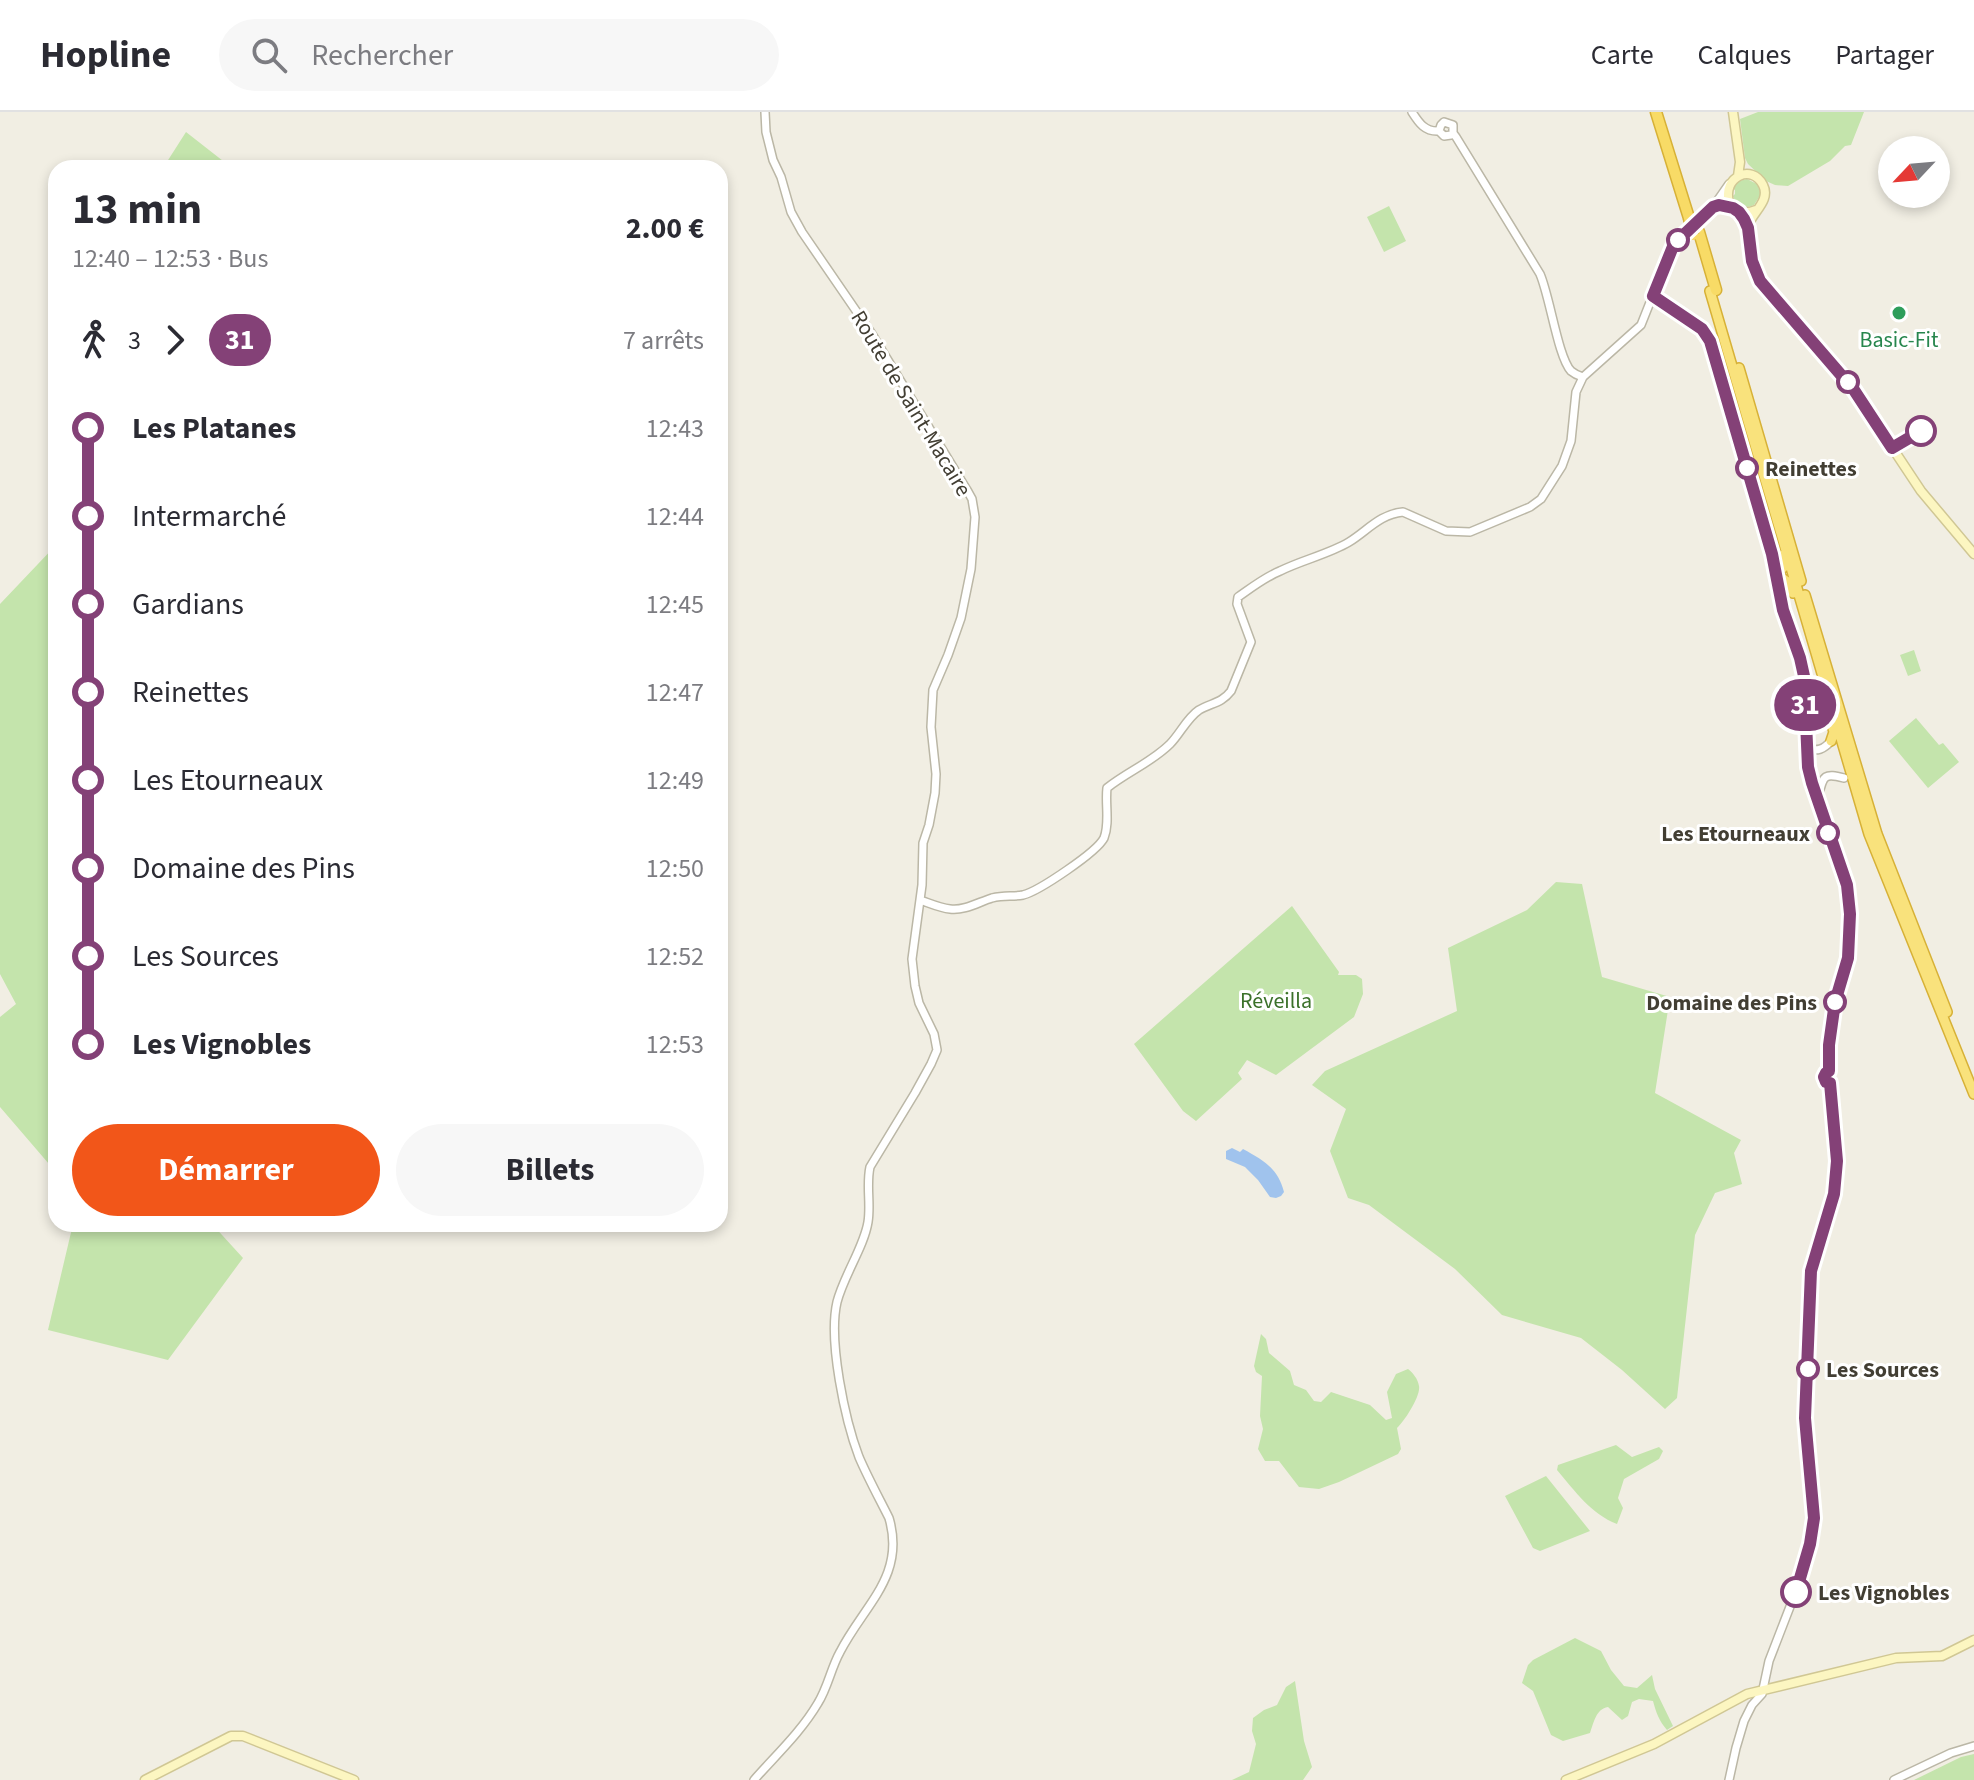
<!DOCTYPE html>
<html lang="fr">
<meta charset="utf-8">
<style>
body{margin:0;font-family:"Source Sans 3",sans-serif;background:#f7f7f7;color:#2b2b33;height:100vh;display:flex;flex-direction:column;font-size:30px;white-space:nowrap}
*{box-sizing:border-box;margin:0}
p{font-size:26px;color:#7c7c81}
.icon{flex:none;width:44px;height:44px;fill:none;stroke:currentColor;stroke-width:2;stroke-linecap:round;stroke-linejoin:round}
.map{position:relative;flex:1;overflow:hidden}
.details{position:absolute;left:48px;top:48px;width:680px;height:1072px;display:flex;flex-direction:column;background:#fff;border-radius:24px;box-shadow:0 4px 12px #0003}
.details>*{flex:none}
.badge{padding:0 16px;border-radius:26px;font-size:28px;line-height:52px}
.needle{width:52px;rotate:244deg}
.tools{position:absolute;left:1878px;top:24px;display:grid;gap:16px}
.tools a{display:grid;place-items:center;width:72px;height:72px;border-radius:50%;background:#fff;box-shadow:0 4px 12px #0003;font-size:40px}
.map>.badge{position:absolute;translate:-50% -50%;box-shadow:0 0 0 4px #fff}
.legs{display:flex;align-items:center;gap:12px;height:88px;padding:0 24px;font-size:26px}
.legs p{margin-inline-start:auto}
.summary{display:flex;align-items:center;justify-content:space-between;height:136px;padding:0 24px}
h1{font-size:44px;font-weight:700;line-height:60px}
.button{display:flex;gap:16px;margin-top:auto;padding:16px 24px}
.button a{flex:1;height:92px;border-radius:48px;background:#f25619;color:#fff;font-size:32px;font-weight:700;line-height:92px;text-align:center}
.button a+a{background:#f7f7f7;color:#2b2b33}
ul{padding:0 24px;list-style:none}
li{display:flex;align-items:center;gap:28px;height:88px;font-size:30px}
li i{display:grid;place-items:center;width:12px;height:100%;margin:0 10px;background:currentColor}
li i::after{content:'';width:20px;height:20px;margin:-10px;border:6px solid;border-radius:50%;background:#fff}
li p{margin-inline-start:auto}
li:first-child i{background:linear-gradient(#0000 50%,currentColor 0)}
li:last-child i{background:linear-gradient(currentColor 50%,#0000 0)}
header{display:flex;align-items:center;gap:48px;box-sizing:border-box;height:112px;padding:0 40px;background:#fff;border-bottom:2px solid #e1e1e2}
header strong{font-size:38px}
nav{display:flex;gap:44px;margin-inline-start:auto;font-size:28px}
.search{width:560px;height:72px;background:#f7f7f7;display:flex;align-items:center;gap:20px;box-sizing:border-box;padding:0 28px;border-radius:44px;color:#7c7c81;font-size:30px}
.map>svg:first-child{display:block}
</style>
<header>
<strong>Hopline</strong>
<div class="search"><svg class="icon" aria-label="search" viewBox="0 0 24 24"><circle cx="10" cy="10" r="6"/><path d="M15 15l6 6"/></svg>Rechercher</div>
<nav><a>Carte</a><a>Calques</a><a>Partager</a></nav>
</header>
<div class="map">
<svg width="1974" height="1668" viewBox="0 0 1974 1668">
<rect width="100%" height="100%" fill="#f1eee3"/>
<!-- green -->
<path fill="#c4e4ac" d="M1758,0H1864L1851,33L1845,34L1830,49L1788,74L1775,73L1766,69L1748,52L1745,46L1740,7Z
M186,20L232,56H163Z
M1747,67L1757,72L1761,82L1754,93C1745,97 1737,95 1733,84L1735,82V78L1732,76L1739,69Z
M1389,94L1406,129L1384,140L1367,105Z
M56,433V1067L49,1052L0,995V905L16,892L0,862V492Z
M1914,538L1921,559L1908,564L1900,543Z
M1916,606L1939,633L1943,631L1959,650L1928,676L1889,629Z
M1556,770L1582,772L1602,865L1670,885L1655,981L1741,1028L1734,1041L1742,1072L1715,1081L1695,1123L1677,1286L1665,1297L1622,1258L1581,1226L1502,1203L1455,1157L1369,1093L1348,1086L1330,1039L1346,997L1312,973L1325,959L1457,899L1448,836L1527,798Z
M1292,794L1339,860L1338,863H1356L1362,867L1363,882L1354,905L1276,963L1247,948L1238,961L1242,967L1196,1009L1183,999L1134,932Z
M73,1112H212L243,1146L168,1248L48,1218Z
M1261,1222L1266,1227L1269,1241L1290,1259L1294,1273L1306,1278L1314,1289L1321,1290L1331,1280L1370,1293L1386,1308L1392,1306L1387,1280L1396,1262L1408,1257C1413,1261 1418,1267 1419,1274C1421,1284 1404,1310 1397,1316L1401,1337L1398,1342L1339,1370L1319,1377L1299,1375L1279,1349H1265L1258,1337L1263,1317L1260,1304L1262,1264L1256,1260L1254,1254Z
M1616,1333L1632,1345L1659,1335L1663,1339L1659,1347L1624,1367L1618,1386L1623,1396L1617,1412C1591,1402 1575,1379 1557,1358L1558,1353Z
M1546,1364L1590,1419L1540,1439L1533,1436L1505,1384Z
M1575,1526L1601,1539L1611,1558L1624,1574L1637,1576L1652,1563L1655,1577L1673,1614L1667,1618C1659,1609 1656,1600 1653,1589L1639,1587L1632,1590L1628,1604L1622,1608L1608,1595C1596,1597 1594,1610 1590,1621L1563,1629L1551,1623L1533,1579L1522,1571L1528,1553L1533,1548Z
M1295,1569L1304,1629L1312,1655L1303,1668H1232L1249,1660L1256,1632L1252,1619L1253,1606L1264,1598L1277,1593L1286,1575Z
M1974,1642V1668H1914L1961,1645Z"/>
<!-- water -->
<path fill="#a0c3ed" d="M1232,1036L1240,1040L1243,1037C1263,1048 1278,1056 1284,1080L1281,1084L1276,1086L1270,1085L1258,1068L1245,1055L1226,1047V1039Z"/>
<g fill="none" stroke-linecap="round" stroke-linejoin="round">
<defs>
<path id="tertiary" d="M1412,0C1419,11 1425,20 1439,19L1444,24L1451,23L1453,21
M1439,19L1441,13L1444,10L1453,13V21L1456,25L1540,162C1550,185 1558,245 1571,259C1576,263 1577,263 1583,265
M1653,184C1674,197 1696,208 1710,229L1772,442L1783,498L1800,546L1804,564L1808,655L1812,671L1847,773L1850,802L1848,846L1835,890L1829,933V959L1825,962L1824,965L1826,970L1830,971L1837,1049L1834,1082L1811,1159L1805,1306L1814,1406L1810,1432L1798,1474L1769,1549L1762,1582L1752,1593L1744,1609L1736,1636L1729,1668
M1807,637C1818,639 1823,638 1831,629
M1816,683L1819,682C1823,663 1825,661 1844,666
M920,788C929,791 940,796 950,797C964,799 979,790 992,786C1005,783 1012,785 1023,783C1039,779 1097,740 1104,726C1110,711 1105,692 1107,676C1127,660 1152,650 1170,632C1180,622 1187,606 1199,598C1211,591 1222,591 1231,579L1251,530L1237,492L1238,485C1251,476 1265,465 1280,459C1302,448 1329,442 1349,430C1367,419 1380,402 1403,400L1446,419L1470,420L1530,395L1541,387L1562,354L1571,329L1576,280L1583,265L1641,213L1672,135L1713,95L1729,72
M754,1668C776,1643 801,1620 818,1591C828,1575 831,1556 840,1540C864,1493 906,1464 889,1406C879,1386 868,1366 859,1345C845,1308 828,1229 837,1190C844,1163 864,1135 868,1110C871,1092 866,1073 870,1055L915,981L931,952L937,938L934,922L919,891L915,874L912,847L922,773L923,731L929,713L935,681L936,662L931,615L933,578L948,543L961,506L971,457L975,405L972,387L967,378L872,222L802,120L791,100L781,65L773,48L766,20L765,0
M1894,1668L1951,1641L1974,1634"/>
<path id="secondary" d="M1733,0L1740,50L1738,64
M1739,100C1755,124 1747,149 1765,175L1854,278L1921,379L1974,442
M1748,114C1752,100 1771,89 1763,73C1752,51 1722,65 1729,90C1736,100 1744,103 1756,98
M145,1668L231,1624H243L354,1668
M1566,1668L1654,1632L1747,1582L1896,1546L1942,1544L1974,1528"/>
<path id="trunk" d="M1710,179L1869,722L1974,982
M1739,256L1801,469
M1783,443L1785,454L1776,462L1789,471L1793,481
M1805,483L1877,722L1947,900
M1831,629L1834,620L1832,613"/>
<path id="motorway" d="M1656,0L1689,106
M1699,120L1716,178"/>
</defs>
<!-- tertiary casing -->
<use href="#tertiary" stroke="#bbb7a6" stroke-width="10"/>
<!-- secondary casing -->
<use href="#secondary" stroke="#d0c794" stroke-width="11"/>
<!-- trunk casing -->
<use href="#trunk" stroke="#d7b137" stroke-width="12"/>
<!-- motorway casing -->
<use href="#motorway" stroke="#d7b137" stroke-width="13"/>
<!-- tertiary -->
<use href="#tertiary" stroke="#fff" stroke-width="7"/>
<!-- secondary -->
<use href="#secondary" stroke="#fcf6c1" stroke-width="8"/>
<!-- trunk -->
<use href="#trunk" stroke="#f9e27c" stroke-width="9"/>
<!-- motorway -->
<use href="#motorway" stroke="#f8db66" stroke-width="10"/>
<defs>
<path id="motorway-bridge" d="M1689,106L1693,123"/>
</defs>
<!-- motorway-bridge casing -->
<use href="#motorway-bridge" stroke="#d7b137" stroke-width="13" stroke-linecap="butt"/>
<!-- motorway-bridge -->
<use href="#motorway-bridge" stroke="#f8db66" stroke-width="10"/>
</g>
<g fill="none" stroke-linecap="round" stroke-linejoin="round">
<defs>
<path id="line-1" d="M1796,1480L1810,1432L1814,1406L1805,1306L1811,1159L1834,1082L1837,1049L1830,971L1826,970L1824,965L1826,961L1829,959V933L1835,890L1848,846L1850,802L1847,773L1812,671L1808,655L1804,564L1800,546L1783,498L1772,442L1710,229L1702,217L1653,184L1674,132L1713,95L1719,93L1733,96L1739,100L1744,107L1748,116L1752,149L1760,169L1854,278L1892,336L1921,319"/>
</defs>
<!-- line-1 casing -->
<use href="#line-1" stroke="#fff" stroke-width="18"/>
<!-- line-1 -->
<use href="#line-1" stroke="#844177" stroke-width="12"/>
</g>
<!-- markers -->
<g fill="#fff" stroke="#844177" stroke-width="4">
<circle cx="1678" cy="128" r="10"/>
<circle cx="1848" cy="270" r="10"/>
<circle cx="1921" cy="319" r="14"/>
<circle cx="1747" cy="356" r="10"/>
<circle cx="1828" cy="721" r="10"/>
<circle cx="1835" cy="890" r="10"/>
<circle cx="1808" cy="1257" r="10"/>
<circle cx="1796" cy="1480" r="14"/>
</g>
<circle fill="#2e9e5b" stroke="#fff" stroke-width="3" cx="1899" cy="201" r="8"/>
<g text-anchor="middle" stroke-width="6" stroke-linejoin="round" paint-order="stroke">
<!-- leisure labels -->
<g font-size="22" fill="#27864d" stroke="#fff">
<text x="1899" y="235">Basic-Fit</text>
</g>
<!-- street labels -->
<g font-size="22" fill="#423e33" stroke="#fff">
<text transform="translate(912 291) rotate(59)" y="8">Route de Saint-Macaire</text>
</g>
<!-- stop labels -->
<g font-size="22" font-weight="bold" fill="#423e33" stroke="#fff" text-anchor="start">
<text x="1765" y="364">Reinettes</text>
<text x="1810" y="729" text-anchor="end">Les Etourneaux</text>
<text x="1817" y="898" text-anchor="end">Domaine des Pins</text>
<text x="1826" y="1265">Les Sources</text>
<text x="1818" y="1488">Les Vignobles</text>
</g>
<!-- park labels -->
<g font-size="22" fill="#3b712a" stroke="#fff">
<text x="1276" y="896">Réveilla</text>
</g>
</g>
</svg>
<div class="tools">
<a><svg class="needle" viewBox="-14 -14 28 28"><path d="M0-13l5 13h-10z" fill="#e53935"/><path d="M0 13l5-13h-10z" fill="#7c7c81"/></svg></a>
</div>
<b class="badge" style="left:1805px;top:593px;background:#844177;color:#fff">31</b>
<section class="details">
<div class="summary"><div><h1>13 min</h1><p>12:40 – 12:53 · Bus</p></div><b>2.00 €</b></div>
<div class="legs"><svg class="icon" aria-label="walk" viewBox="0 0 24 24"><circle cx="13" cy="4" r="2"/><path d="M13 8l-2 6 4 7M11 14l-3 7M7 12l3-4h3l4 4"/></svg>3<svg class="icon" aria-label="forward" viewBox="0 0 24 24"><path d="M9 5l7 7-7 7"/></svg><b class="badge" style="background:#844177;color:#fff">31</b><p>7 arrêts</p></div>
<ul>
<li><i style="color:#844177"></i><b>Les Platanes</b><p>12:43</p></li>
<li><i style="color:#844177"></i><span>Intermarché</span><p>12:44</p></li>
<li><i style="color:#844177"></i><span>Gardians</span><p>12:45</p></li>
<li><i style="color:#844177"></i><span>Reinettes</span><p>12:47</p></li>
<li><i style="color:#844177"></i><span>Les Etourneaux</span><p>12:49</p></li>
<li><i style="color:#844177"></i><span>Domaine des Pins</span><p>12:50</p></li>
<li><i style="color:#844177"></i><span>Les Sources</span><p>12:52</p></li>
<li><i style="color:#844177"></i><b>Les Vignobles</b><p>12:53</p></li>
</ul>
<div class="button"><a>Démarrer</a><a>Billets</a></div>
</section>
</div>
